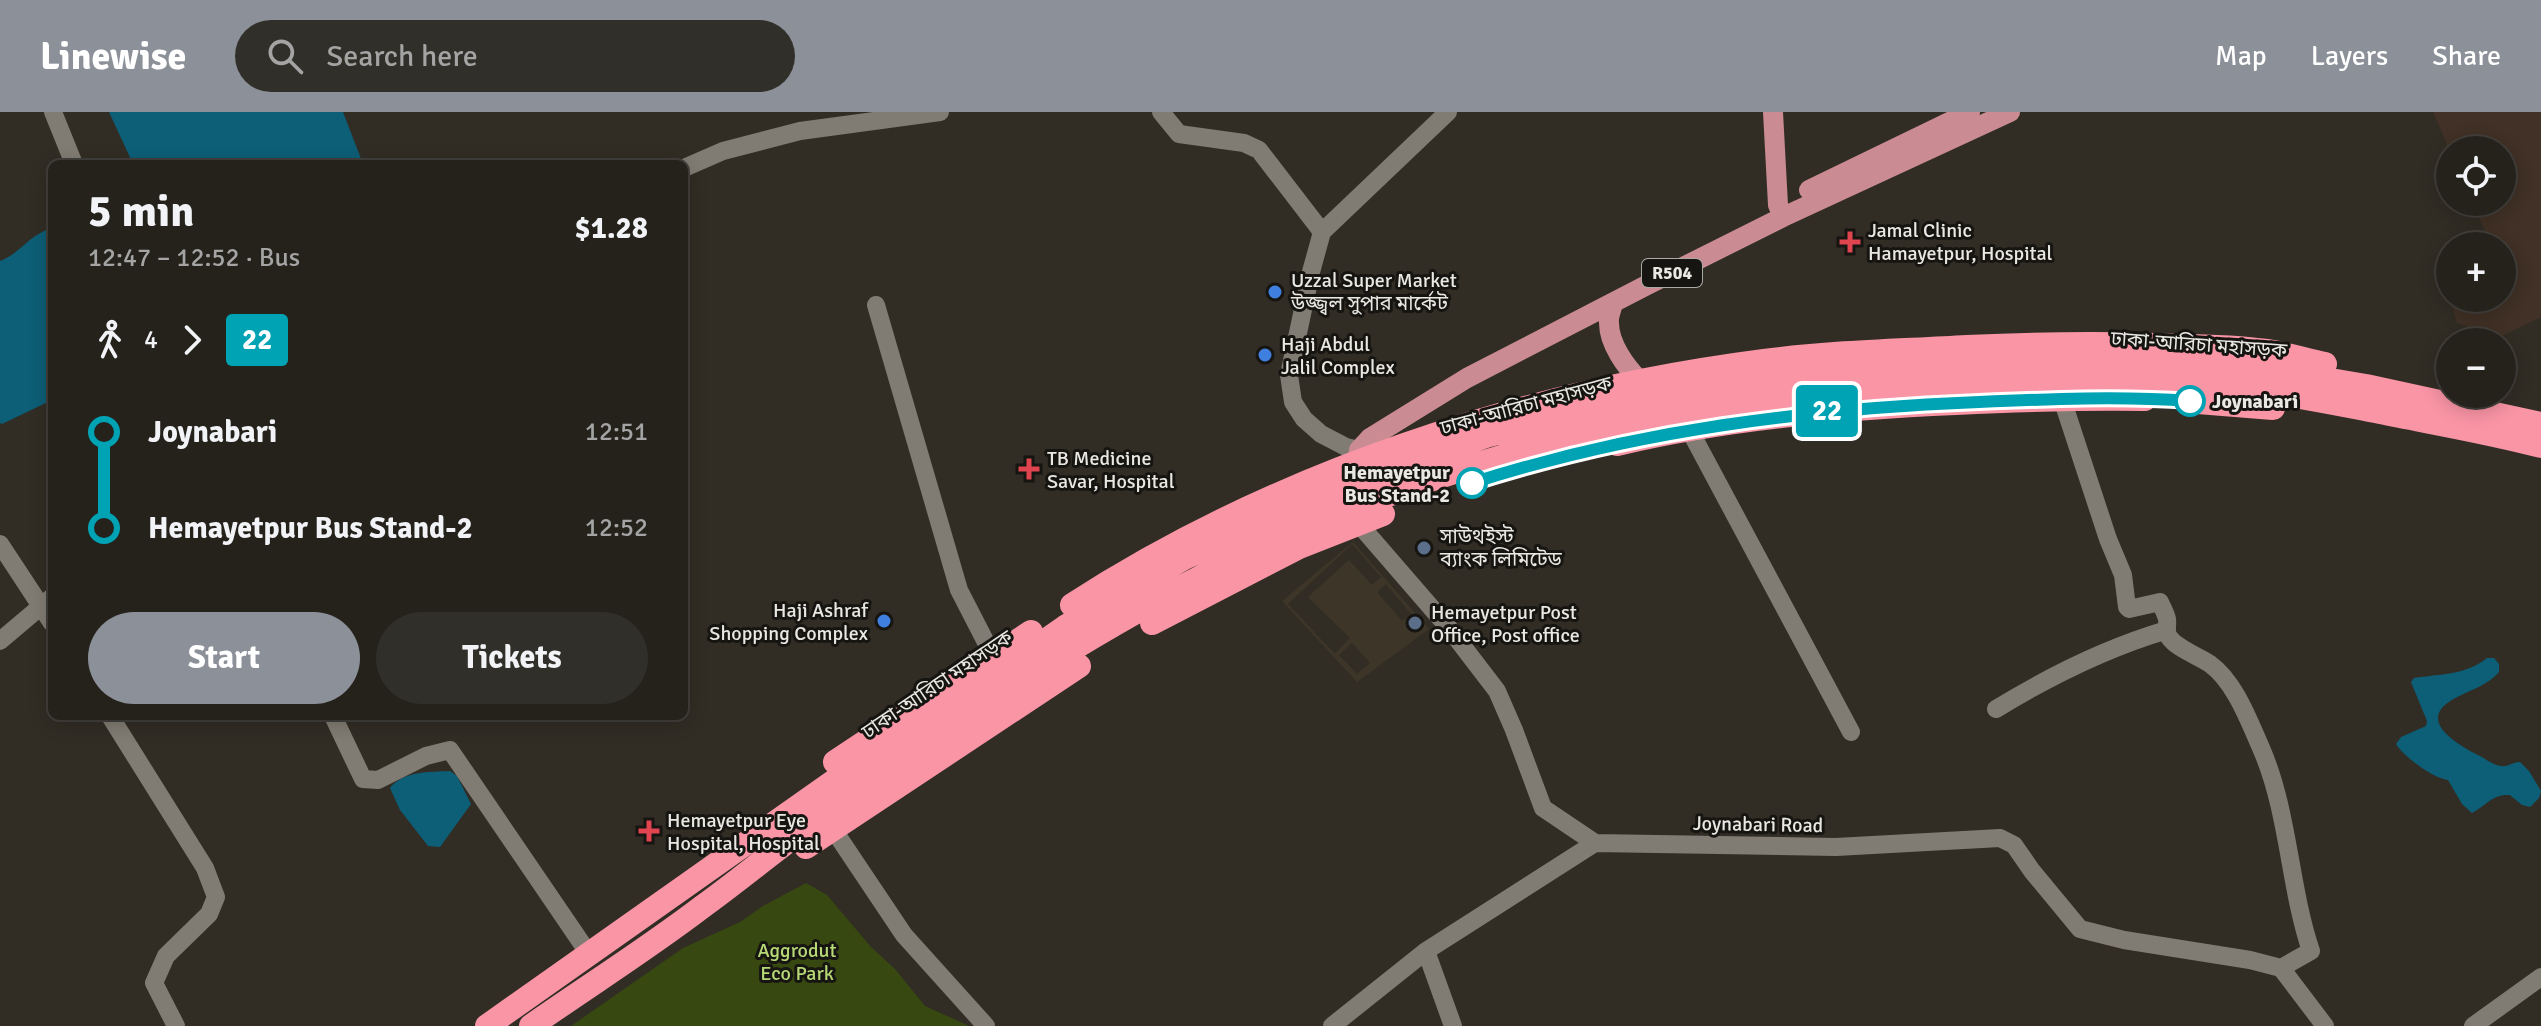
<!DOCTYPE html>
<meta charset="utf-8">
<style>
body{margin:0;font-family:Signika,"Noto Sans Bengali",sans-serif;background:#312f29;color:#f1f3f6;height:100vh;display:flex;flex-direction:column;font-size:30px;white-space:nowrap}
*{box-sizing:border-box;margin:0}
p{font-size:26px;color:#a3a4a3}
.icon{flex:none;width:44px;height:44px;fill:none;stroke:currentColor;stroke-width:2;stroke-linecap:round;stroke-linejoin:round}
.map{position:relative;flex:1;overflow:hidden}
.details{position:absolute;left:48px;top:48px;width:640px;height:560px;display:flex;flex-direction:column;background:#25221c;border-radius:12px;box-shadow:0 4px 20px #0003,0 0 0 2px #423f3b}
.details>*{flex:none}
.badge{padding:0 16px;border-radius:6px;font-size:28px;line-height:52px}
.fabs{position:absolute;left:2436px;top:24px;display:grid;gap:16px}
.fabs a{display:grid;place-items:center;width:80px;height:80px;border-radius:50%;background:#25221c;box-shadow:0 4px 20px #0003,0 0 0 2px #423f3b;font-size:40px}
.map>.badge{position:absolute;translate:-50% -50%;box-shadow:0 0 0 4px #fff}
.legs{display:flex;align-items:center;gap:12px;height:88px;padding:0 40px;font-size:26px}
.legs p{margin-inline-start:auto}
.head{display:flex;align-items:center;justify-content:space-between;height:136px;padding:0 40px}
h1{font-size:44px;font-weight:800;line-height:60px}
.primary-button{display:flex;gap:16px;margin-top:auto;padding:16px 40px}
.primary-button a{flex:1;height:92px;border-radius:48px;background:#8c9099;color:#fff;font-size:32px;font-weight:800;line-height:92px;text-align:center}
.primary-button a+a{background:#312f29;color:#f1f3f6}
ul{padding:0 40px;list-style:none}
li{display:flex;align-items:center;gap:28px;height:96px;font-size:30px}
li i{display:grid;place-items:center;width:12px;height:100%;margin:0 10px;background:currentColor}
li i::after{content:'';width:20px;height:20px;margin:-10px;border:6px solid;border-radius:50%;background:#25221c}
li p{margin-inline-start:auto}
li:first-child i{background:linear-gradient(#0000 50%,currentColor 0)}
li:last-child i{background:linear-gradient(currentColor 50%,#0000 0)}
header{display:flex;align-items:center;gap:48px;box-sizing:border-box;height:112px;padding:0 40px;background:#8c9099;color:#fff}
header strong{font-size:38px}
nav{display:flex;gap:44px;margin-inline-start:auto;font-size:28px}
.search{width:560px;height:72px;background:#312f29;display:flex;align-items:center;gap:20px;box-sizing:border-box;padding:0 28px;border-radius:44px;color:#a3a4a3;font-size:30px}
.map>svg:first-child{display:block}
</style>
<header>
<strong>Linewise</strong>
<div class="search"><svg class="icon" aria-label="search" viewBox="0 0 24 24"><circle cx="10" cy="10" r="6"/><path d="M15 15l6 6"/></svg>Search here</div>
<nav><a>Map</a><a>Layers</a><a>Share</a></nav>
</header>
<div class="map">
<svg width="2541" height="914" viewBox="0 0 2541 914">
<rect width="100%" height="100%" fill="#312d25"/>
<!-- industrial -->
<path fill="#413126" d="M2433,0H2541V205L2498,226L2457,211L2450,186H2502V134H2484L2490,130L2472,90H2502V38L2450,39Z"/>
<!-- built -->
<path fill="#3d3628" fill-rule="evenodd" d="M1353,430L1429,517L1357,570L1282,489ZM1352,432L1381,465L1372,473L1349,448L1308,485L1350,526L1335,542L1288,492ZM1386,472L1411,502L1402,509L1377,480ZM1352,531L1370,551L1357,562L1339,543Z"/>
<!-- green -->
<path fill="#374810" d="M806,771L827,783L871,835L895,857L925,894L969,914H571L683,836L740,810L763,794Z"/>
<!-- water -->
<path fill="#0d5e77" d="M109,0H343L363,52H133Z
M46,118L52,120V288L2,312L0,311V149C20,141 26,127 46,118Z
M2487,546H2494L2499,552V560C2484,577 2463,579 2446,592C2420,613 2464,636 2480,644C2486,647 2494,654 2502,654C2508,655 2513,650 2520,650L2529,659L2541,679L2539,686L2530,695L2522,693L2510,683C2492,682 2487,693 2472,701L2462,692L2448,668C2433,666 2404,645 2396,632L2401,625L2426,614L2427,609L2411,570L2414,566C2439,562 2467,563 2487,546Z
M450,659L457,664L471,692L440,735L428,734L400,698L390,676C403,659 430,660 450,659Z"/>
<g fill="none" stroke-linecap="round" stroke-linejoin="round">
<!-- minor -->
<path stroke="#817c73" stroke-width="18" d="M53,0L74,52
M1161,0L1179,22L1244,31L1259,38L1322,120
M684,56L723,39L800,19L940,0
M876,193L959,478L993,544
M2062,287L2108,427L2123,463L2127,495L2129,497L2160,490C2162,495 2166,502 2167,507C2168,514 2165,520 2169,525C2177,537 2199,544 2210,552C2235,570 2249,609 2261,636C2289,700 2289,774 2311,839L2281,856
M1689,317L1851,620
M1359,338L1346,335L1321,322L1304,307L1293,290L1289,263L1311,160L1322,120L1448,0
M1358,411L1448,515L1497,579L1514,618L1543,696L1595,731L1836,735L2000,726L2014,733L2032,759L2080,817L2124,828L2250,848L2281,856
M0,432L52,511
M0,529L52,485
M1996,597C2050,564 2106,536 2167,518
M110,604L205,756L216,785L209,802L166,844L154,871L176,914
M333,604L363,667L378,668L426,644L450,638L589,842
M833,717L904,823L986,914
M1426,839L1453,914
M2281,856L2325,914
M1332,914L1426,839L1595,731
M2473,914L2541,865"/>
<!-- major -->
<path stroke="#ca8b92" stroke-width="20" d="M1773,0L1778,93L1783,105
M1809,78L1970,0
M1613,191C1612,197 1608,205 1609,211C1609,232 1626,255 1640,269
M1357,352L1359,338L1370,326L1467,266L1647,173L1783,105L2010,0"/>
<!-- highway -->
<path stroke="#fa95a6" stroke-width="24" d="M2198,290L2273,296
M1617,332C1728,306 1842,296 1956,291C2019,288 2082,286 2145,287
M1072,493C1276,361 1523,280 1764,249C1831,240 1899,239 1967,235C2031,232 2092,231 2156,233C2193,234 2231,234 2267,239C2287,242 2306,248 2325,252
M1152,511L1299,435L1383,402
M835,650L1031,520
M806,735L1079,554
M487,914L837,667L993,565L1065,515L1184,446L1351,372L1489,323L1640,288L1803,263L2075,250H2160L2295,262L2366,274L2541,312
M531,914C588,874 647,837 702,795C741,767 777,736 816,709C929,627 1053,544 1176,478C1361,379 1582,309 1790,284C1862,275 1937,274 2009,272C2086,270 2163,268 2239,276C2287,281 2333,291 2380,300C2434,311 2488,320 2541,334"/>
</g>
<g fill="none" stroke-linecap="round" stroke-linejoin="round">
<defs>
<path id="line-1" d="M1472,371C1637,318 1806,297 1979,290C2049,287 2120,284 2190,289"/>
</defs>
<!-- line-1 casing -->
<use href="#line-1" stroke="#fff" stroke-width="18"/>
<!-- line-1 -->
<use href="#line-1" stroke="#00a3b4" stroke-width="12"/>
</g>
<!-- markers -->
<g fill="#e0444e" stroke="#171512" stroke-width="3">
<path d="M1846 118h8v8h8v8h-8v8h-8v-8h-8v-8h8z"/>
<path d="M1025 345h8v8h8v8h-8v8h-8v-8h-8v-8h8z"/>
<path d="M645 707h8v8h8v8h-8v8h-8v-8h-8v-8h8z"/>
</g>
<g fill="#3f7fe0" stroke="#171512" stroke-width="3">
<circle cx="1275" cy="180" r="8"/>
<circle cx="1265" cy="243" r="8"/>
<circle cx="884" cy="509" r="8"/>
</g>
<g fill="#fff" stroke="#00a3b4" stroke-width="4">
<circle cx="2190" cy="289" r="14"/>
<circle cx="1472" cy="371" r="14"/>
</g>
<g fill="#5c6f8a" stroke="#171512" stroke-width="3">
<circle cx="1424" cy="436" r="8"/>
<circle cx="1415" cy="511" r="8"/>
</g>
<g text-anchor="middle" stroke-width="6" stroke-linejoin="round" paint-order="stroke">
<!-- shield labels -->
<rect fill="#171512" stroke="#aba9a4" stroke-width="2" x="1642" y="147" width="60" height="28" rx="6"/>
<g font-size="18" font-weight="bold" fill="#eae8e3">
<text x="1672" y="167">R504</text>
</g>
<!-- poi labels -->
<g font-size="20" fill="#eae8e3" stroke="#171512" text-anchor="start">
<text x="1868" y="125">Jamal Clinic<tspan x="1868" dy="23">Hamayetpur, Hospital</tspan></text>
<text x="1291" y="175">Uzzal Super Market<tspan x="1291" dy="23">উজ্জ্বল সুপার মার্কেট</tspan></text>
<text x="1281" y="239">Haji Abdul<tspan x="1281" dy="23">Jalil Complex</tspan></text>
<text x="1047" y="353">TB Medicine<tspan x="1047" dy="23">Savar, Hospital</tspan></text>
<text x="1440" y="431">সাউথইস্ট<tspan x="1440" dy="23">ব্যাংক লিমিটেড</tspan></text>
<text x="868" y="505" text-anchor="end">Haji Ashraf<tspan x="868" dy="23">Shopping Complex</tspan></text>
<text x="1431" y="507">Hemayetpur Post<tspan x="1431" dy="23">Office, Post office</tspan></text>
<text x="667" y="715">Hemayetpur Eye<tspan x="667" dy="23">Hospital, Hospital</tspan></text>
</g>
<!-- street labels -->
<g font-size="20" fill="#eae8e3" stroke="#171512">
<text transform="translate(2199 232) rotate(4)" y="7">ঢাকা-আরিচা মহাসড়ক</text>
<text transform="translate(1526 293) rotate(-15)" y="7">ঢাকা-আরিচা মহাসড়ক</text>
<text transform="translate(937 572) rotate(-34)" y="7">ঢাকা-আরিচা মহাসড়ক</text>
<text transform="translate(1758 712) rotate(1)" y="7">Joynabari Road</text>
</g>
<!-- stop labels -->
<g font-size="20" font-weight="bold" fill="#eae8e3" stroke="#171512" text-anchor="start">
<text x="2212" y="296">Joynabari</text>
<text x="1450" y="367" text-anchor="end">Hemayetpur<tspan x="1450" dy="23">Bus Stand-2</tspan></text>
</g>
<!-- park labels -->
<g font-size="20" fill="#b6d976" stroke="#171512">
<text x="797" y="845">Aggrodut<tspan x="797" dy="23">Eco Park</tspan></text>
</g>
</g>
</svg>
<div class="fabs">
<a><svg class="icon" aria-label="locate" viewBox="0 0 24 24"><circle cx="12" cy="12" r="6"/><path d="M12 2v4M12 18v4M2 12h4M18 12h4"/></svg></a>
<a>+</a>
<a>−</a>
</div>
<b class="badge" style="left:1827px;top:299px;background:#00a3b4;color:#fff">22</b>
<section class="details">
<div class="head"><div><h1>5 min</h1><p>12:47 – 12:52 · Bus</p></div><b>$1.28</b></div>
<div class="legs"><svg class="icon" aria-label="walk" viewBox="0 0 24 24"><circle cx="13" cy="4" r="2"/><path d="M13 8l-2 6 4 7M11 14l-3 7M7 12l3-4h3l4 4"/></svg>4<svg class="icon" aria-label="forward" viewBox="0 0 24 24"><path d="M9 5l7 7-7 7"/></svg><b class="badge" style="background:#00a3b4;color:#fff">22</b></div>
<ul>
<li><i style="color:#00a3b4"></i><b>Joynabari</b><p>12:51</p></li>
<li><i style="color:#00a3b4"></i><b>Hemayetpur Bus Stand-2</b><p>12:52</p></li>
</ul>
<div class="primary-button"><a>Start</a><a>Tickets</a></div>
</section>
</div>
